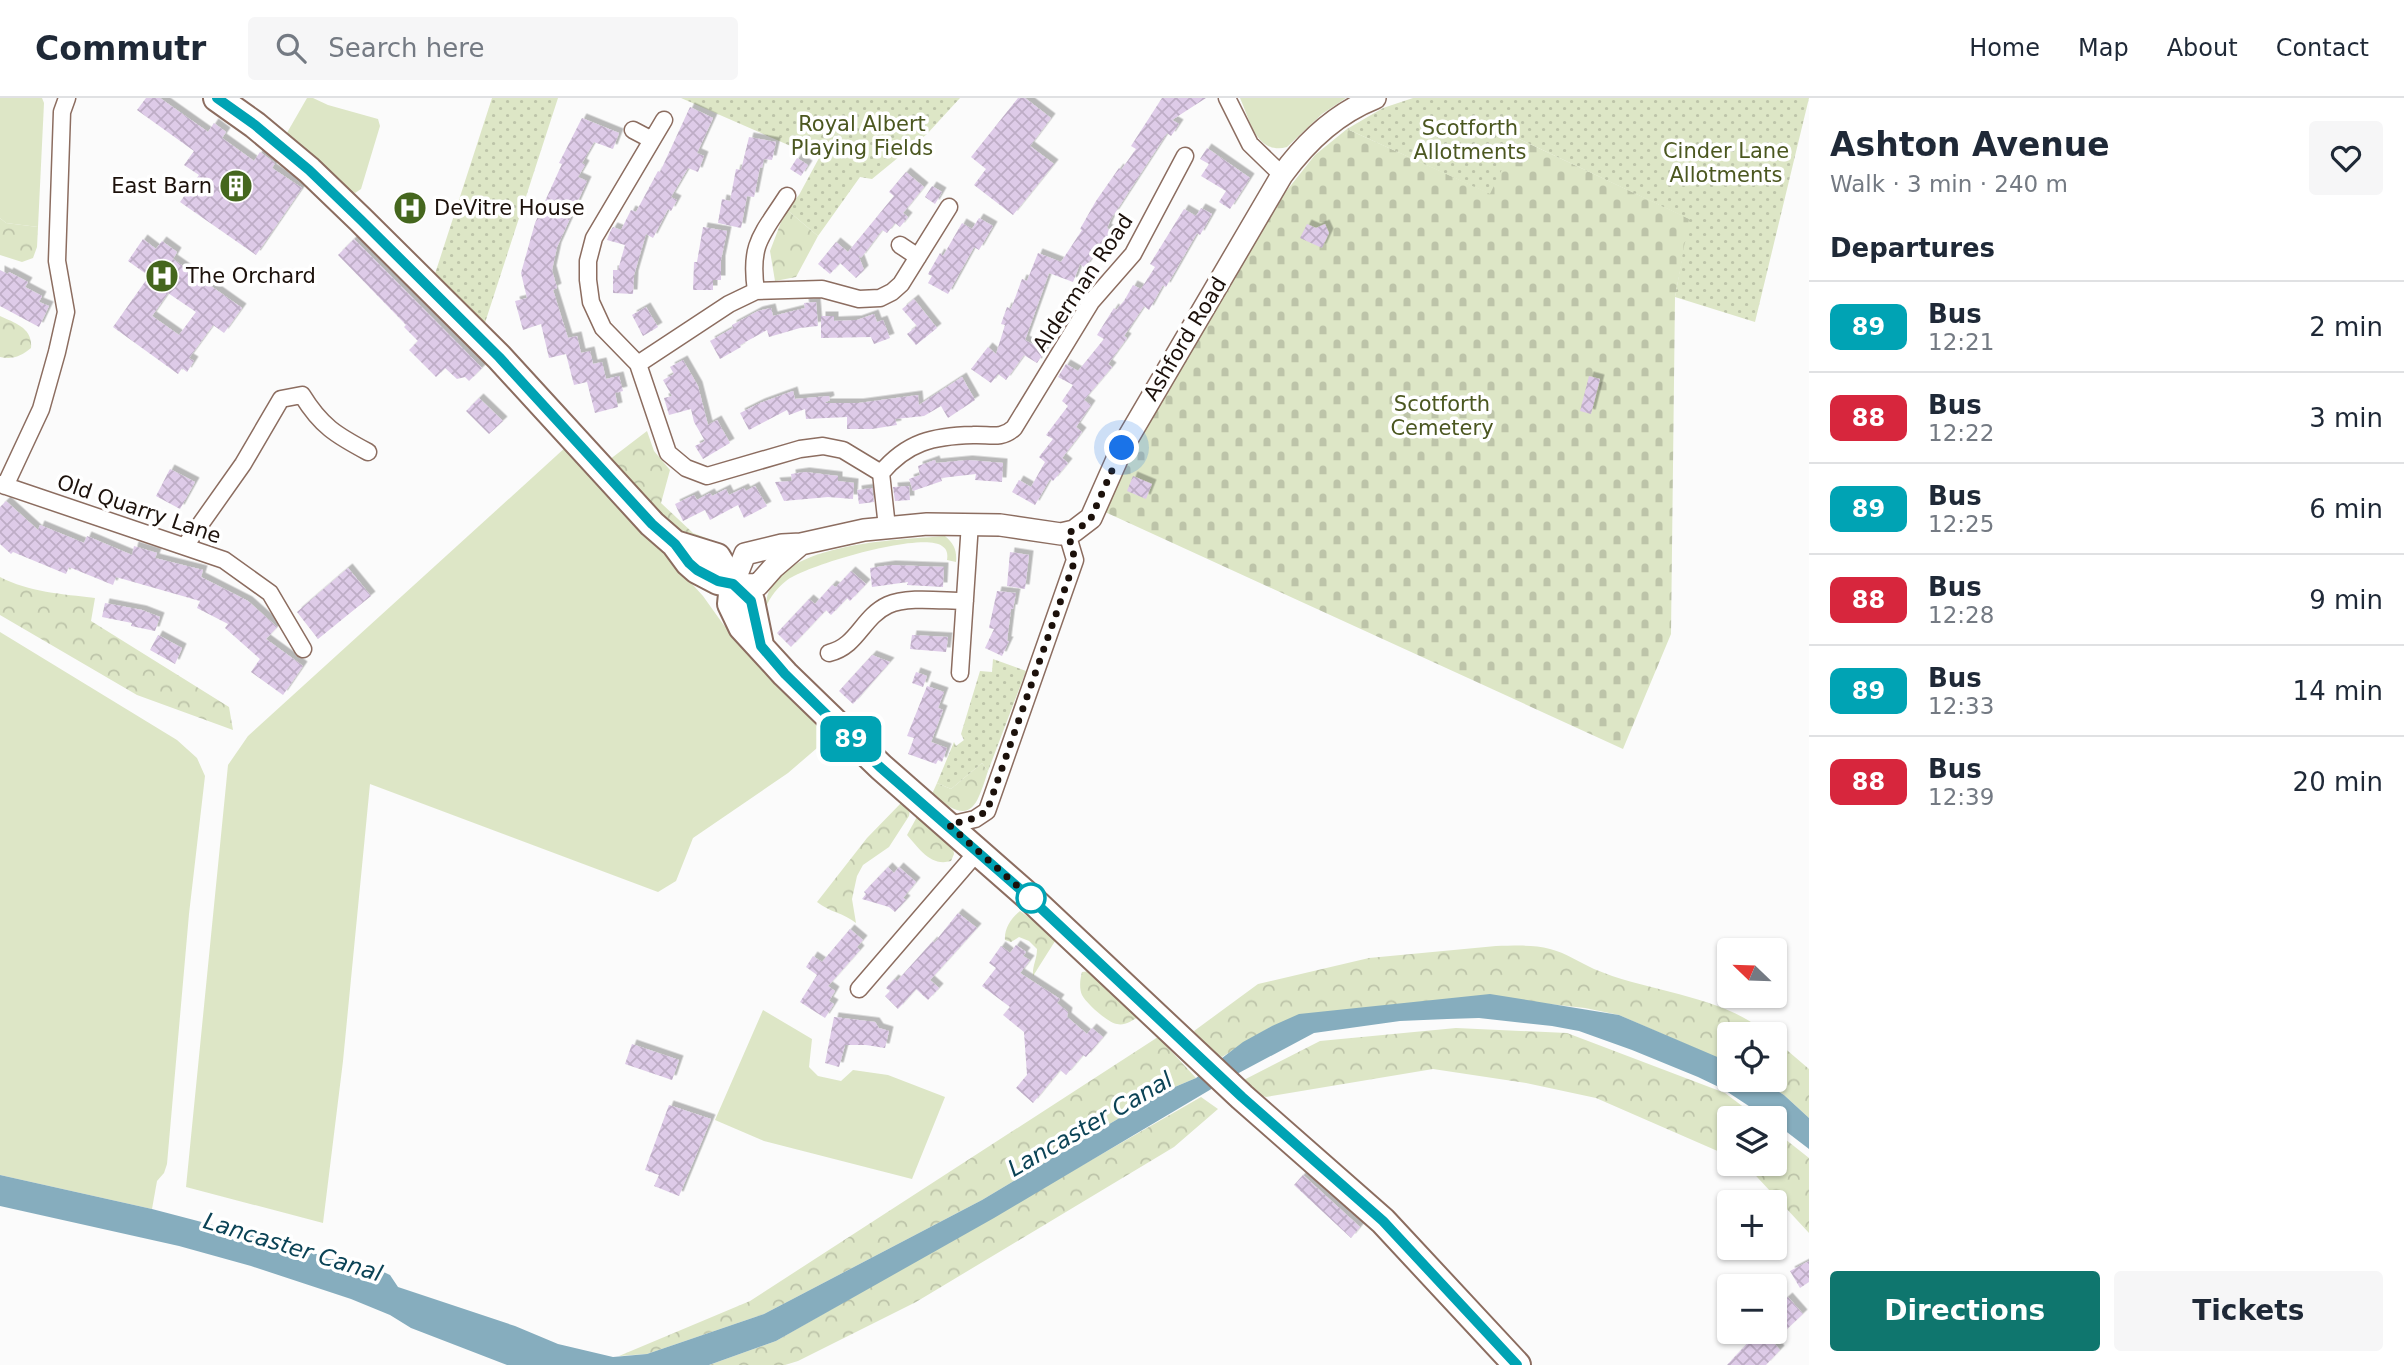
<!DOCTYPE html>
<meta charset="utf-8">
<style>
body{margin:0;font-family:"DejaVu Sans",sans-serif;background:#f6f6f7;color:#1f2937;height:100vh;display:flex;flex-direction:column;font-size:26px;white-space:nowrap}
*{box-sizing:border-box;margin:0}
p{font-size:23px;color:#747a83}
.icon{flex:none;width:38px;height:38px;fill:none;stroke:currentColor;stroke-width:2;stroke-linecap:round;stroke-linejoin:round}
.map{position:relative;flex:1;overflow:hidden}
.sheet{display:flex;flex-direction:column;background:#fff;width:595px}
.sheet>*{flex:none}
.badge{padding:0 14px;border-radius:10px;font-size:24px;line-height:46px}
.needle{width:46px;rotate:293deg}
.tools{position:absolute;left:1717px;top:840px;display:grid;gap:14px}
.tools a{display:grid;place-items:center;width:70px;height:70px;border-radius:7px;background:#fff;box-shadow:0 2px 5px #0004;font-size:35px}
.you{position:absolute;width:35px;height:35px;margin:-18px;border:5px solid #fff;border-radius:50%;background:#1a73e8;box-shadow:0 0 0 10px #1a73e833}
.map>.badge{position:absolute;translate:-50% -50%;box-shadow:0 0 0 4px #fff}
h2{padding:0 21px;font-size:26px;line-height:63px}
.round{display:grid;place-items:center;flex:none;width:74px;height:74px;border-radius:7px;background:#f6f6f7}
.summary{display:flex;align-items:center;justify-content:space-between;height:119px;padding:0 21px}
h1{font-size:33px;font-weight:700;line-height:52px}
.action{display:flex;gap:14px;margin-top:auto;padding:14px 21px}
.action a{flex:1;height:80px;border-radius:7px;background:#0f766e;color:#fff;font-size:28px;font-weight:700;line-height:80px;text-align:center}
.action a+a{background:#f6f6f7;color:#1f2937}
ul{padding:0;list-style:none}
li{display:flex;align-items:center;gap:21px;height:91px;padding:0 21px;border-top:2px solid #e0e1e3}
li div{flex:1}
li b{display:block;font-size:26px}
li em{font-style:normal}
li .badge{min-width:77px;font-weight:700;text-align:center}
header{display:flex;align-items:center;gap:42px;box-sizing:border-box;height:98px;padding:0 35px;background:#fff;border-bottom:2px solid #e0e1e3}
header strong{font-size:33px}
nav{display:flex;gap:38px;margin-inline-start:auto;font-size:24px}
.search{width:490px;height:63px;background:#f6f6f7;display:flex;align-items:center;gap:18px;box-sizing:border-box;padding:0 24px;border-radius:7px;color:#747a83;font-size:26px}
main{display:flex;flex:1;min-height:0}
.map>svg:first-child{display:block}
</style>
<header>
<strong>Commutr</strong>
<div class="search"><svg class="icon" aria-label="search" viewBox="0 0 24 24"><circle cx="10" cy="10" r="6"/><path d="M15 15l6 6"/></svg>Search here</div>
<nav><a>Home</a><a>Map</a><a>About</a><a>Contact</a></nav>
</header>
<main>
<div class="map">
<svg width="1809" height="1267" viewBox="0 0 1809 1267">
<defs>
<pattern id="forest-crowns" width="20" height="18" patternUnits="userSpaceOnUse" patternTransform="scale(1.75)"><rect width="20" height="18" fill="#dde6c6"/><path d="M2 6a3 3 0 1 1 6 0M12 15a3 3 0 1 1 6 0" fill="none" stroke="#bdc4a9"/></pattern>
<pattern id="cemetery-stones" width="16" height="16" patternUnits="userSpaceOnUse" patternTransform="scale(1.75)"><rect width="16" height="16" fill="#dde6c6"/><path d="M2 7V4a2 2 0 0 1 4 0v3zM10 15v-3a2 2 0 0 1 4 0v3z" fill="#bdc4a9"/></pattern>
<pattern id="park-dots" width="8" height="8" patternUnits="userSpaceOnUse" patternTransform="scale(1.75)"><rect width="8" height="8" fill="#dde6c6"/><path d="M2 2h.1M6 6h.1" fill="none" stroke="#bdc4a9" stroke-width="1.8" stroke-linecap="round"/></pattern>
<pattern id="building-cross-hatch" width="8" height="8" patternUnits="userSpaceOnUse" patternTransform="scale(1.75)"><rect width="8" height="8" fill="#decbe8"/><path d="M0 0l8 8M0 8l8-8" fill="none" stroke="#beadc6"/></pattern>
<filter id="shadow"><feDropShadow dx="4.5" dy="-4.5" stdDeviation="0" flood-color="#0004"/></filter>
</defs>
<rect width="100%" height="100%" fill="#fbfbfb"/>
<!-- grass -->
<path fill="#dde6c6" d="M0,0H42L44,5L38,129L6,125L0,120Z
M307,0H313L328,7L378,21L380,28L361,91L355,95L345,91L284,40Z
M1240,0H1346L1322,16L1287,49C1256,57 1250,22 1240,0Z
M567,348L703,498L723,526L774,585L831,638L788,675L693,740L676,783L658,794L370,686L343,963L323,1125L186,1089L228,667L248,638Z
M945,438C954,446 957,452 956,464L947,462C948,456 947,451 942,448C923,433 806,467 786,483C778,489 770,499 766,509C767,444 899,442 945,438Z
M0,534L177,642L197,660L205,678L189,816L167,1066L164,1075L157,1083L152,1111L0,1077Z
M763,912L812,941L809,969L818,978L841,983L853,972L888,977L945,999L912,1081L764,1043L715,1022Z"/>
<!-- forest -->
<path fill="url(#forest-crowns)" d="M786,111L818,138L796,179L775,183L770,153Z
M0,120L6,125L38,129L37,149L33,160L22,164L0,157Z
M0,218C15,225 33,230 31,250C21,258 13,262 0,259Z
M647,333L654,353L670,372L661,405L693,435L709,441L706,449L663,423L609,362Z
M0,479C29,494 62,496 95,500L91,523L229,609L233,632L137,597L0,517Z
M982,665L988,673C976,710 971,729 932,696L937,685L951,691Z
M902,704L910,711L909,718L889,749L863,767L857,778L852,801L856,825C844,815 829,814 817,804L867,740Z
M918,717L953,749L954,756L951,763C930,769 919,750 907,737Z
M1020,813L1057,840L1033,878C1032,868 1037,862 1037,851L1029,843L1019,839L1011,844L1005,842C1004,831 1011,820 1020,813Z
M1496,848C1513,848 1533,846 1550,851C1566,855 1579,864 1594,871C1650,895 1720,896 1768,936H1729V965L1619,917L1585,910L1540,905L1272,928L1222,959L1204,948L1194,933L1258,886L1369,860Z
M1091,873L1138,919C1132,923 1124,928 1117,926C1108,925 1086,905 1082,897C1079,890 1080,881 1082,874Z
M1456,930L1567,935L1725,995L1758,1020H1729V1058L1596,1000L1526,985L1433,971L1266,999L1234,987L1320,943Z
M1158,939L1196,980L1163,994L982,1102L764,1216L647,1256L619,1258L750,1203Z
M1775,942L1809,971V1020L1784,997L1760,982H1774Z
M1201,999L1218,1011L1174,1049L916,1204L798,1263L785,1267H709L776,1243Z
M1775,1033L1809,1060V1135L1745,1066H1774Z"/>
<!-- cemetery -->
<path fill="url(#cemetery-stones)" d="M1347,31L1489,95L1517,40L1690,121L1675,199L1671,536L1623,651L1105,414L1128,362L1134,360L1138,352L1136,347L1154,311L1284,96L1315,57Z"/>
<!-- park -->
<path fill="url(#park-dots)" d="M492,0H558L483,231L433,182Z
M681,0H960L927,36L872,81L860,79L818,138L786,111L799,97L819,60L818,57L802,53Z
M1413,0H1809L1755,224L1675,199L1689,121L1517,40L1490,96L1347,31L1383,10Z
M993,561L1026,573L988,673L982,665L951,691L937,685L954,644L956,648L964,642L961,636L980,573L992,574Z"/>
<!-- water -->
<path fill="#86adbe" d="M1490,896L1619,917L1729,964V982H1760L1784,997L1809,1020V1051L1775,1025L1774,1020H1767L1723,991L1698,979L1632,952L1579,933L1552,928L1479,920L1447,921L1400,923L1314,935L1235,977L994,1120L776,1243L709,1267H507L411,1230L390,1217L351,1201L251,1168L179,1148L0,1108V1077L152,1111L301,1150L329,1161H342L371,1168L390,1177L398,1189L515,1228L558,1246L613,1259L647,1256L764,1216L982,1102L1163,994L1196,980L1243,944L1272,928L1299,916Z"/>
<!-- building -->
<path fill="url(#building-cross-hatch)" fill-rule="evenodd" filter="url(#shadow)" d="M146,0H160L208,34L214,25L226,34L222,40L254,63L260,54L275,65L272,70L302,90L256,157L180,104L199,77L184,67L194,53L137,12Z
M1018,0H1025L1051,20L1030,48L1054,66L1013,117L974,87L986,71L971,59Z
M1162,0H1206L1172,22L1179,26L1171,38L1167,35L1111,121L1107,130L1114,135L1106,148L1101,145L1085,170L1080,166L1073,184L1049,175L1025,242L1045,253L1037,265L1024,257L1006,282L998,276L991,285L971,271L988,249L996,256L1005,227L1001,226L1007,209L1011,211L1022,181L1027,183L1038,155L1061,164L1082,132L1080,131L1096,103L1119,70L1121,72L1136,51L1131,48Z
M690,9L713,20L697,55L704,58L698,74L688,70L671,99L677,102L671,113L668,111L653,140L646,136L634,177L633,196L613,195V172H618L625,147L607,142L610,134L613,129L621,132L631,112L636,114L658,73L660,74Z
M582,20L619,35L613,51L594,44L582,65L585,67L578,79L587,83L557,149L552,172L557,190L553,192L568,240L577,238L581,255L590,253L593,266L602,264L606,281L619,278L623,293L615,295L618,309L595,315L587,284L574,287L566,256L549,260L541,226L523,232L515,203L527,200L521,175L535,125L562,66L559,65Z
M749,39L776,44L772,62L764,61L762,70L760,69L754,99L747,98L741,130L718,125L722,101L730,103L736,71L741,72Z
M1207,50L1250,80L1230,111L1219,104L1226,93L1201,78L1209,66L1200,61Z
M797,60L808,67L801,78L790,71Z
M906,74L924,89L903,115L908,119L900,129L895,125L887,135L882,132L861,160L858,156L864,172L856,180L840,165L830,176L818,166L836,144L848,154L894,98L889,94Z
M932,88L942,94L935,106L925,99Z
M1201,110L1212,116L1200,137L1197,135L1166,189L1163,187L1149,212L1144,208L1124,238L1127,240L1108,266L1112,269L1084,302L1091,307L1076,329L1082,334L1062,360L1068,365L1053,383L1050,381L1035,407L1012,394L1019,382L1031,389L1045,364L1039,359L1053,341L1046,337L1068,308L1062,303L1073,287L1058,279L1066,266L1078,273L1104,241L1097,237L1114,210L1116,212L1124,203L1133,187L1141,191L1155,169L1150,166L1184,111L1196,118Z
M979,120L993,128L979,152L974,149L948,196L928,185L932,178L928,176L940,155L943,158L962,125L972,131Z
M1307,126L1316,130L1325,126L1329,135L1322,150L1300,140Z
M703,129L727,133L721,162V182H713V192H693L694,164H697Z
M143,141L156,151L162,143L177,154L173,161L242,210L224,235L213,227L189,260L194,263L187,274L182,270L178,276L113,229L149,178L128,163ZM168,195L196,214L179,237L152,218Z
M354,141L482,270L469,283L465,279L457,281L445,270L436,279L409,252L418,243L404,229L406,227L338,157Z
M0,172L8,176L9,174L28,184L25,189L42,198L39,204L49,208L39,229L0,208Z
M914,201L937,230L916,247L907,236L917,228L902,211Z
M816,204L818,228L800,230L769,239L767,232L740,247L741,249L720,261L710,243L733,230L732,227L758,213L771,210L773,218L805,210L804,205Z
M646,209L658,229L643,238L632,217Z
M874,216L877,224L883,222L890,240L874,246L871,239L821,240V218H834V223L857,222Z
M683,262L698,288L708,327L717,322L730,345L703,361L695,348L705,343L694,324L691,311L669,317L664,300L672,298L663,282L674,276L670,269Z
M1589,278L1600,281L1591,316L1580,313Z
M962,279L975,302L948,320L941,308L924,318L895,321L897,327L872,331H847V319L806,321L805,311L789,317L787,312L749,332L740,315L760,305L793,293L795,301L829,298L830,302L824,305H859L918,297L919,307Z
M479,300L503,323L489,336L466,313Z
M935,362L936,365L968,362L1003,365L1002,384L975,382L976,376L941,380L942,383L913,393L909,381L920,377L918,368Z
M170,371L195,384L180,411L156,398Z
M805,374L838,378V383L854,385L853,401L828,399L784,403L775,384L792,383L791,376Z
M1133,378L1152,386L1146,401L1127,393Z
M755,388L767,408L744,420L738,407L710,422L705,412L683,423L675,406L694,397L697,402L710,395L712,398L726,391L729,397L744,390L746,393Z
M909,388L910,402L895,403L893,389Z
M872,390L874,404L859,406L857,392Z
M6,403L38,432L40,427L84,445L87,438L132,457L134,448L157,455L155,460L203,472L201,479L248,503L277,529L266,541L303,568L283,597L251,574L260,561L225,530L228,526L197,510L200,503L116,479L113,487L69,469L66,476L13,454L11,456L0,446V409Z
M1010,454L1029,457L1025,491L1007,488Z
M891,467L944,469L943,489L907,487L908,484L872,489L870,470Z
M348,470L371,498L318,541L297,514Z
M851,473L866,486L850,503L847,500L831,517L826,512L791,549L777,535L809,501L815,506L832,487L836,489Z
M997,493L1016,495L1013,511H1011L1007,543H1009L1002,558L985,550L994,531L989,530Z
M105,505L142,512L160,519L155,533L131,528L132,525L102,519Z
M158,537L182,550L175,566L150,552Z
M912,537L948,539L946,554L910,551Z
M872,557L890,564L853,606L839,593Z
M916,574L927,578L923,589L912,585Z
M927,588L944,594L938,610L943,612L931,644L947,650L942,664L938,662L936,666L908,656L914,640L907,638Z
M888,769L894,775L899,769L916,784L903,800L906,802L895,814L889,809L862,801L866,796L864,794Z
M958,815L977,830L930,882L939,890L928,902L916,891L898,911L885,898L890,893L886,890L894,881L897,883L933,843L934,845Z
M850,831L863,842L857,849L860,852L828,888L835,893L829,903L834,906L825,920L800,904L817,877L806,869L813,858L822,864Z
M1016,847L1026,854L1023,858L1030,862L1020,875L1060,901L1057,905L1068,914L1067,919L1087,936L1092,930L1103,939L1086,959L1083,957L1066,977L1060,972L1033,1005L1016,990L1027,977L1024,934L1003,917L1010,909L982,888L996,870L989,865L1001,848L1010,855Z
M834,919L875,924L879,930L889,933L885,950L866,947H845L839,969L825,965Z
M632,946L679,962L672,982L625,966Z
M669,1007L711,1021L679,1098L654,1088L659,1077L645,1072Z
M1303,1077L1360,1129L1351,1140L1294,1087Z
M1809,1163V1184L1800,1190L1790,1173Z
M1788,1199L1803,1216L1773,1244L1780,1252L1766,1267H1727L1758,1234H1774V1212Z"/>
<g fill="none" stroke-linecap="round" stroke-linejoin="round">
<defs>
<path id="minor" d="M1227,0L1250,46L1282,77
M664,22L594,140L588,163V182L591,204L603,230L638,266L668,355L686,370L707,378L800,351L823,348L843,352L881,375L887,429
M633,32L652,42
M900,147L918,159
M756,193C749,145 762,137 787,98
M638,266L729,206L756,193L822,191L859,201L880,200L892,194L901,186L949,109
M881,375C907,344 933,338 973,337C989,336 1001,342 1014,330L1091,204L1133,156L1185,58
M0,386L224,462L270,495L303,551
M5,388L41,311L57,254L66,214L57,163L62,14L67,0
M185,448L243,366L281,301L302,297C321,328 336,337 368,354
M829,555C858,548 862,519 888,507C907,498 943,503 965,503
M960,575L970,425
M949,727L975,721L987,713L1075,462L1067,435
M859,891L978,753"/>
<path id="tertiary" d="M801,446L773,470L758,487L733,486L745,456L782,447L801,446L864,432L927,426L1000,427L1061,436L1074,433L1091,420L1122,350L1282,77C1306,44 1337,15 1375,0"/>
<path id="primary" d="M217,0L255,27L309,72L361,122L499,259L652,426L675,446L689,465L697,472L718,483L733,486
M675,446L717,459L733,486L751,503L760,547
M733,486L731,506L742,529L785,576L881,669L1028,798L1242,999L1383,1123L1517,1267"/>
</defs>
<!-- minor casing -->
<use href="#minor" stroke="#8c6d60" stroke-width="19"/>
<!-- tertiary casing -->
<use href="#tertiary" stroke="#8c6d60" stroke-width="24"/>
<!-- primary casing -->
<use href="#primary" stroke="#8c6d60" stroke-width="30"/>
<!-- minor -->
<use href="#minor" stroke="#fff" stroke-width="16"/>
<!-- tertiary -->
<use href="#tertiary" stroke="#fff" stroke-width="21"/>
<!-- primary -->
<use href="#primary" stroke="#fff" stroke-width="26"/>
</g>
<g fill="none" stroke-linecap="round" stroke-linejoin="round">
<defs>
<path id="line" d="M217,0L255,27L309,72L361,122L499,259L652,426L675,446L689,465L697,472L718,483L733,486L751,503L761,548L785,576L880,669L1028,798L1242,999L1383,1123L1517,1267"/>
</defs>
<!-- line casing -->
<use href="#line" stroke="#fff" stroke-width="16"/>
<!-- line -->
<use href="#line" stroke="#00a3b4" stroke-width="10"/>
<!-- walk -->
<path stroke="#1c110b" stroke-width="7" stroke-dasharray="0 12.6" d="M1031,800L1033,802L949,727L975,720L987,713L1075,462L1068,435L1081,429L1091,420L1122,350"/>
</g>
<!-- icons -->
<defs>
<symbol id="building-disc" viewBox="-11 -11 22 22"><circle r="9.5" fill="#45671e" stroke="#fff"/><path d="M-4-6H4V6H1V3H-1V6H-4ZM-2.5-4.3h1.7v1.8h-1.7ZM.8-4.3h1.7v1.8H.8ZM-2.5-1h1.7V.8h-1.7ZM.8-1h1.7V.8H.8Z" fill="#fff"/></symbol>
<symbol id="hospital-disc" viewBox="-11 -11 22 22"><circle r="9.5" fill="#45671e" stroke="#fff"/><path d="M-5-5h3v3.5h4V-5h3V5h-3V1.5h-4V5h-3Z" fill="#fff"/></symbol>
</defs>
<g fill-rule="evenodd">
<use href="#building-disc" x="217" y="69" width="38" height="38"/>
<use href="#hospital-disc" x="391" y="91" width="38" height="38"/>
<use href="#hospital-disc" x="143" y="159" width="38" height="38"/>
</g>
<!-- markers -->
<circle fill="#fff" stroke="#00a3b4" stroke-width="3.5" cx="1031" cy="800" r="14"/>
<g text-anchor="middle" stroke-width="7" stroke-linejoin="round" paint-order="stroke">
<!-- park labels -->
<g font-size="21" fill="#4b5720" stroke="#fff">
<text x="862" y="33">Royal Albert<tspan x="862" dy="24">Playing Fields</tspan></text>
<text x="1470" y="37">Scotforth<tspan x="1470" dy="24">Allotments</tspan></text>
<text x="1726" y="60">Cinder Lane<tspan x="1726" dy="24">Allotments</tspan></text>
<text x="1442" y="313">Scotforth<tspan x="1442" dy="24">Cemetery</tspan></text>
</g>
<!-- poi labels -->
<g font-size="21" fill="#1c110b" stroke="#fff" text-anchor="start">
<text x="212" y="95" text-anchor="end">East Barn</text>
<text x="434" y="117">DeVitre House</text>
<text x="186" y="185">The Orchard</text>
</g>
<!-- street labels -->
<g font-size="21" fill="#1c110b" stroke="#fff">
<text transform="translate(1083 185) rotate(-56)" y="7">Alderman Road</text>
<text transform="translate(1185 241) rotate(-59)" y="7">Ashford Road</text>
<text transform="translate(139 411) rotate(19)" y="7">Old Quarry Lane</text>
</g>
<!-- water labels -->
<g font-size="23" font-style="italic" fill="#0b4356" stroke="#fff">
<text transform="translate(1090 1026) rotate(-30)" y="8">Lancaster Canal</text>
<text transform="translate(293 1149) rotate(17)" y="8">Lancaster Canal</text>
</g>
</g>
</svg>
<div class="tools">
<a><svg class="needle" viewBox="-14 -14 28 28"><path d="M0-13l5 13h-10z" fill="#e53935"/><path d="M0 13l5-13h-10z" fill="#747a83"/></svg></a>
<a><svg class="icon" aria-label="locate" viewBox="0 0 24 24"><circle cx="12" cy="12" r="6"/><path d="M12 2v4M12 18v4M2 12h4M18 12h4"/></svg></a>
<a><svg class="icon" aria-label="layers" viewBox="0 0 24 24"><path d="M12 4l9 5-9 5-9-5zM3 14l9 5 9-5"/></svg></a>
<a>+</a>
<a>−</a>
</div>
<div class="you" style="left:1122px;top:350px"></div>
<b class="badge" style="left:851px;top:641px;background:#00a3b4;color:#fff">89</b>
</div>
<section class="sheet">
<div class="summary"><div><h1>Ashton Avenue</h1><p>Walk · 3 min · 240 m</p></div><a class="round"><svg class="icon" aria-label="heart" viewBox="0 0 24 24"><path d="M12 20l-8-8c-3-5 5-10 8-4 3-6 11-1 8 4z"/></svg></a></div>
<h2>Departures</h2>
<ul>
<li><span class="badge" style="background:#00a3b4;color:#fff">89</span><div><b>Bus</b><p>12:21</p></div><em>2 min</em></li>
<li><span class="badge" style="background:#d7263d;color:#fff">88</span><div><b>Bus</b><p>12:22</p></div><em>3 min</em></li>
<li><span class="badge" style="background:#00a3b4;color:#fff">89</span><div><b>Bus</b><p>12:25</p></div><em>6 min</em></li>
<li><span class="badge" style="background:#d7263d;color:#fff">88</span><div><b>Bus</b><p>12:28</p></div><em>9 min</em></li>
<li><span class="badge" style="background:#00a3b4;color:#fff">89</span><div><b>Bus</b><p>12:33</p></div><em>14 min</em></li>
<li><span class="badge" style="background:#d7263d;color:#fff">88</span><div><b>Bus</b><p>12:39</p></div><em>20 min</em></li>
</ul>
<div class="action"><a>Directions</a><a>Tickets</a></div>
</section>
</main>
